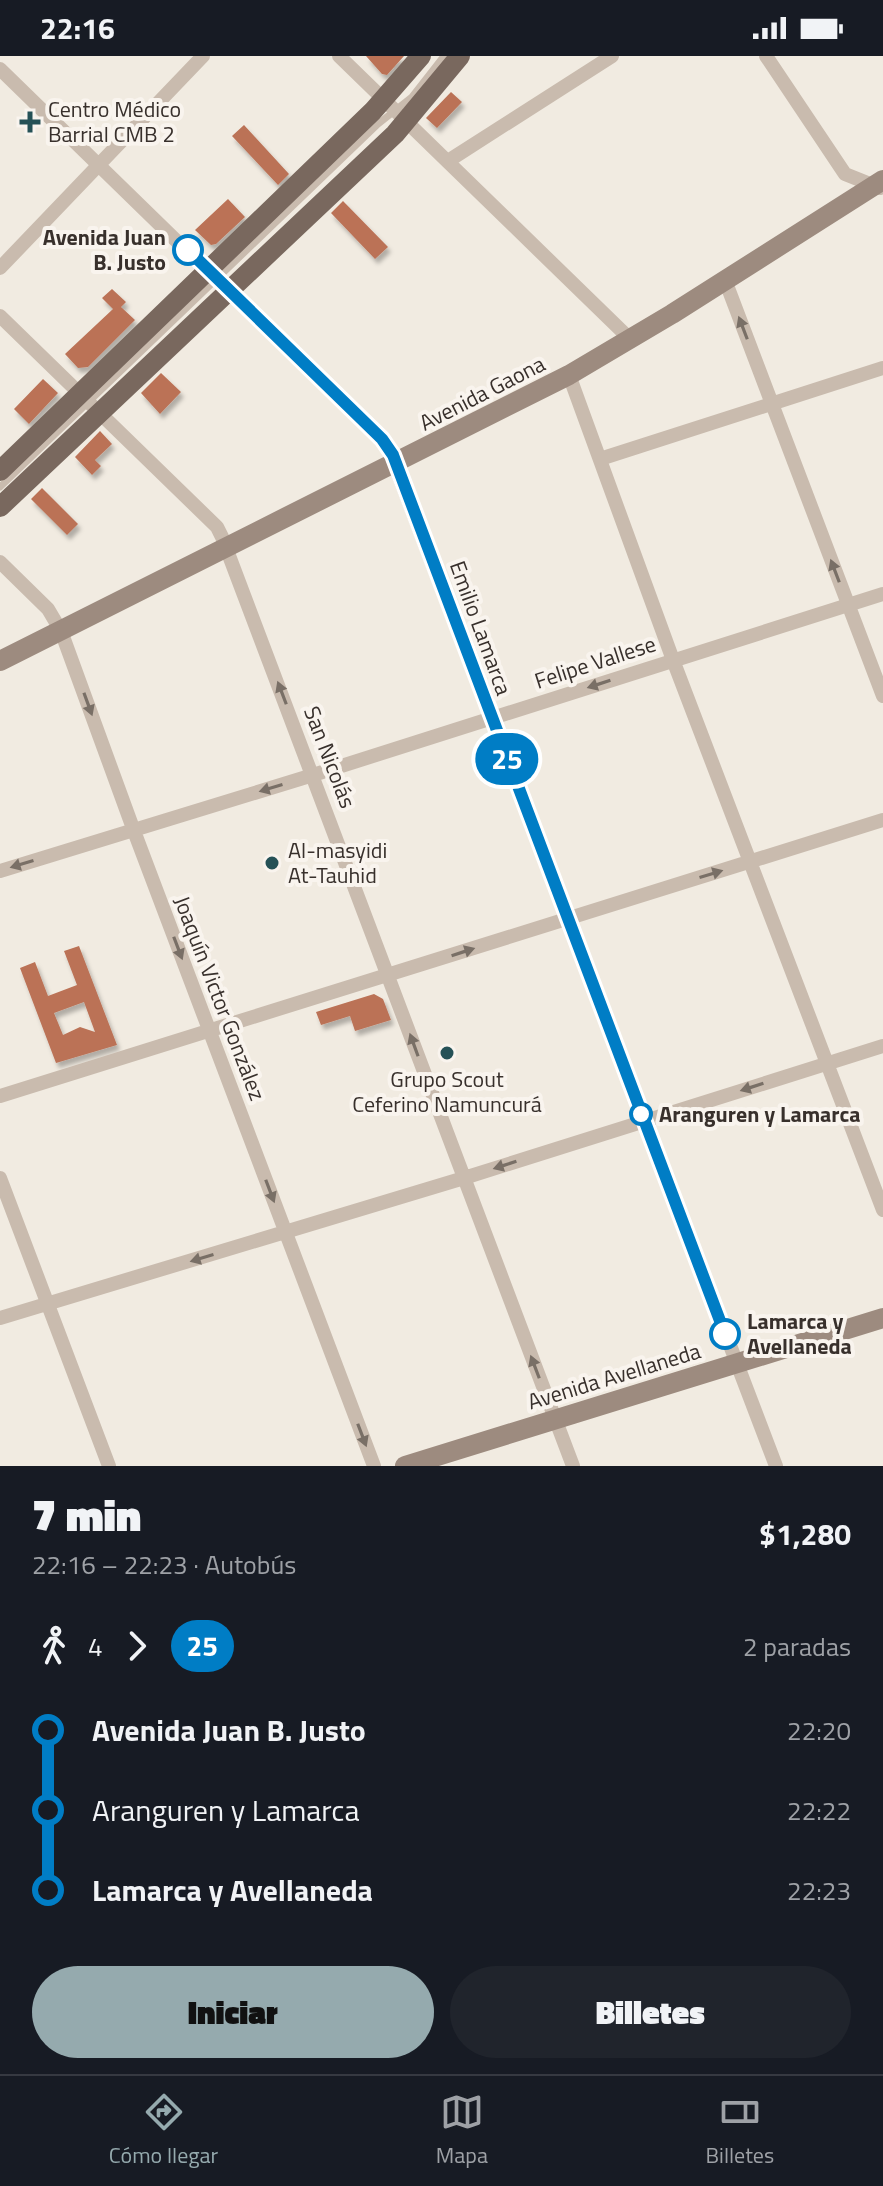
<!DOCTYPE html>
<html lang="es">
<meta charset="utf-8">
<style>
body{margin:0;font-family:"Titillium Web",sans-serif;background:#20242c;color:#f1f3f6;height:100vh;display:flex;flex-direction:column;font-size:30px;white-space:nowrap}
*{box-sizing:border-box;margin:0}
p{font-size:26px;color:#9ea1a6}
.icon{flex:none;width:44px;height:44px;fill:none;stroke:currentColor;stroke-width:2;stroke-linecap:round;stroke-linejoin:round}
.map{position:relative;height:1410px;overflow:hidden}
.panel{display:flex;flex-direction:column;background:#171b24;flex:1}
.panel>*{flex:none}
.badge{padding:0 16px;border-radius:26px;font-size:28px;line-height:52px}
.map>.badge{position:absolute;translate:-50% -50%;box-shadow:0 0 0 4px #fff}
.legs{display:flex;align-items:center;gap:12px;height:88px;padding:0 32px;font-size:26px}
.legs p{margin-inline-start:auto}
.head{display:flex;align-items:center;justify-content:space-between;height:136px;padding:0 32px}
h1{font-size:44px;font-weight:800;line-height:60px}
.cta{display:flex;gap:16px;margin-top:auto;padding:16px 32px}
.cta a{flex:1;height:92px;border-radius:48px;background:#95aaae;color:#111;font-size:32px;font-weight:800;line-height:92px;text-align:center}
.cta a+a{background:#20242c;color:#f1f3f6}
ul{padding:0 32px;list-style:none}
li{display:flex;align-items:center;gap:28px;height:80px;font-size:30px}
li i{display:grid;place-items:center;width:12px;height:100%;margin:0 10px;background:currentColor}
li i::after{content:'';width:20px;height:20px;margin:-10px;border:6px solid;border-radius:50%;background:#171b24}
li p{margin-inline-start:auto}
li:first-child i{background:linear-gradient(#0000 50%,currentColor 0)}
li:last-child i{background:linear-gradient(currentColor 50%,#0000 0)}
.status{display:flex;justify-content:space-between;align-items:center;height:56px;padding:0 40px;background:#171b24;direction:ltr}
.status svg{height:22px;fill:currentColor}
.dock{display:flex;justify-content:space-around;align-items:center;height:112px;border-top:2px solid #363941;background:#171b24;font-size:22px;color:#9ea1a6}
.dock a{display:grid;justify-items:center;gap:4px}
.dock .on{color:#95aaae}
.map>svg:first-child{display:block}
</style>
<div class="status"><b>22:16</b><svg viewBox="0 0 49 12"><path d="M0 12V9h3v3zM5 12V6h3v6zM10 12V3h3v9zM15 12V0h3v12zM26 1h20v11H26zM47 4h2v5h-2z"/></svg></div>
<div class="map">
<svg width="883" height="1410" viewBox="0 0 883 1410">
<defs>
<filter id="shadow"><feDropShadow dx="3" dy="5" stdDeviation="2" flood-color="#0004"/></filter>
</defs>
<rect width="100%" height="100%" fill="#f1ebe1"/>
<!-- building -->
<path fill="#bb7256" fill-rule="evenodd" filter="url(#shadow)" d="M366,0H404L387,19L382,18Z
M451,36L462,46L437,72L426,62Z
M244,69L289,118L278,129L232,80Z
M228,143L245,161L216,188L211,189L195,174Z
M343,145L388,191L375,203L331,157Z
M112,233L126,246L121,251L135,264L88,311L78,312L65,298L113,253L102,242Z
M161,317L181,336L160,358L141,337Z
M43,323L58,337L29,368L14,353Z
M100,375L112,388L95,404L101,410L92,419L75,401Z
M42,432L78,468L67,479L31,443Z
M79,890L117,989L56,1007L20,912L35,906L48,940L77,929L64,895ZM84,946L95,976L80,971L63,979L54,957Z
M374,938L383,943L391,964L355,975L350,960L321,969L316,956Z"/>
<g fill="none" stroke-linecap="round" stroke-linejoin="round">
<!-- lane -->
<path stroke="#c9bbae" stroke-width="7" d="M0,431L378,68L412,41L444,0"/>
<!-- street -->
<path stroke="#c9bbae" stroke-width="14" d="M339,0L630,283
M766,0L845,118L880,132
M0,13L388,391L776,1410
M448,105L612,0
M0,212L203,0
M725,224L883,640
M0,260L217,471L222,481L573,1410
M569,319L673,604L883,1154
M600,403L883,312
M0,506L48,553L61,575L134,775L374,1410
M0,815L313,719L883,538
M0,1040L883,764
M0,1122L109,1410
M0,1262L464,1122L883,990"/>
<!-- secondary -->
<path stroke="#9d8b7f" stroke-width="20" d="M0,605L569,319L672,258L883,124
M405,1410L883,1262"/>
<!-- primary -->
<path stroke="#79685e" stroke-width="20" d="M0,415L373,55L421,0
M0,451L395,78L460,0"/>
</g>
<!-- one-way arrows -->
<defs><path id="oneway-solid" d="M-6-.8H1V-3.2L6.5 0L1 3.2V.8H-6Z" transform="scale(2)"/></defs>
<g fill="#796f66">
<use href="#oneway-solid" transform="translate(743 272) rotate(-111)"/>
<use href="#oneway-solid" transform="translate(835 515) rotate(-111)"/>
<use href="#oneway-solid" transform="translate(599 628) rotate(162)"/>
<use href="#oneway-solid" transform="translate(282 637) rotate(-111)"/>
<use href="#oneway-solid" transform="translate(88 648) rotate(70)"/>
<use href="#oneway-solid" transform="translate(271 732) rotate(163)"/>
<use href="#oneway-solid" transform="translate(22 808) rotate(163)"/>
<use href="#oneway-solid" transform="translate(711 818) rotate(-17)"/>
<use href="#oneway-solid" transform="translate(178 892) rotate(69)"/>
<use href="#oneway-solid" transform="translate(463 896) rotate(-18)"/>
<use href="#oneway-solid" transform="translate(414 989) rotate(-110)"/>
<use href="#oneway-solid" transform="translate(752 1031) rotate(162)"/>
<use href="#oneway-solid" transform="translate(505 1109) rotate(162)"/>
<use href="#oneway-solid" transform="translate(270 1135) rotate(69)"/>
<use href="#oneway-solid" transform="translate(202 1202) rotate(163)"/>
<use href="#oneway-solid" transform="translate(535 1311) rotate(-111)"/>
<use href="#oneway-solid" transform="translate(362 1379) rotate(69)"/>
</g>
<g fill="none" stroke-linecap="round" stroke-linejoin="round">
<defs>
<path id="line-1" d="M188,194L382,383L393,399L725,1278"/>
</defs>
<!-- line-1 casing -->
<use href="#line-1" stroke="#fff" stroke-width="18"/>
<!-- line-1 -->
<use href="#line-1" stroke="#007dc5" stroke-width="12"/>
</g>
<!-- markers -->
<g fill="#255156" stroke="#f9f4ee" stroke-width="3">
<path d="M26 54h8v8h8v8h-8v8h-8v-8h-8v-8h8z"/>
<circle cx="272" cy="807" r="8"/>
<circle cx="447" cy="997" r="8"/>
</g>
<g fill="#fff" stroke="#007dc5" stroke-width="4">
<circle cx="188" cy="194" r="14"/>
<circle cx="641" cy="1058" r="10"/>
<circle cx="725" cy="1278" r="14"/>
</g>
<g text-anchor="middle" stroke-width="8" stroke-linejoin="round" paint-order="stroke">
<!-- poi labels -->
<g font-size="22" fill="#38302c" stroke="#f9f4ee" text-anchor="start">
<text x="48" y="61">Centro Médico<tspan x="48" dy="25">Barrial CMB 2</tspan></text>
<text x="288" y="802">Al-masyidi<tspan x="288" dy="25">At-Tauhid</tspan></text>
<text x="447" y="1031" text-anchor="middle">Grupo Scout<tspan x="447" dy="25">Ceferino Namuncurá</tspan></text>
</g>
<!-- stop labels -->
<g font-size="22" font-weight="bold" fill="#38302c" stroke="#f9f4ee" text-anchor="start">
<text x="166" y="189" text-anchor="end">Avenida Juan<tspan x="166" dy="25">B. Justo</tspan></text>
<text x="659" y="1066">Aranguren y Lamarca</text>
<text x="747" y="1273">Lamarca y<tspan x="747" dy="25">Avellaneda</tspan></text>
</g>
<!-- street labels -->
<g font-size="22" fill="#38302c" stroke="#f9f4ee">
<text transform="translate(482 337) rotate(-27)" y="8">Avenida Gaona</text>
<text transform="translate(481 572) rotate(70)" y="8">Emilio Lamarca</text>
<text transform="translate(595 606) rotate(-18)" y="8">Felipe Vallese</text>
<text transform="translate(330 701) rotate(69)" y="8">San Nicolás</text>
<text transform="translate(220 942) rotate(69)" y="8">Joaquín Victor González</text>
<text transform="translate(614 1320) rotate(-17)" y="8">Avenida Avellaneda</text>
</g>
</g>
</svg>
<b class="badge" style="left:507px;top:703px;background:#007dc5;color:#fff">25</b>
</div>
<section class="panel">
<div class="head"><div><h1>7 min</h1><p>22:16 – 22:23 · Autobús</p></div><b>$1,280</b></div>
<div class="legs"><svg class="icon" aria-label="walk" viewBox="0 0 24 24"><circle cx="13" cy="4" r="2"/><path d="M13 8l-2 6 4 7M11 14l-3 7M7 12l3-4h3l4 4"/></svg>4<svg class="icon" aria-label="forward" viewBox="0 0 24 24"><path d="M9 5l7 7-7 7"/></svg><b class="badge" style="background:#007dc5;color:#fff">25</b><p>2 paradas</p></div>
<ul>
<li><i style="color:#007dc5"></i><b>Avenida Juan B. Justo</b><p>22:20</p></li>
<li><i style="color:#007dc5"></i><span>Aranguren y Lamarca</span><p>22:22</p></li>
<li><i style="color:#007dc5"></i><b>Lamarca y Avellaneda</b><p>22:23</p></li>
</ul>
<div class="cta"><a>Iniciar</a><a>Billetes</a></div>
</section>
<nav class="dock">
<a class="on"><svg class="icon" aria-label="directions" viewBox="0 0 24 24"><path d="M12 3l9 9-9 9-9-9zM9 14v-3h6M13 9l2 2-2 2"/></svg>Cómo llegar</a>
<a><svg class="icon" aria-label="map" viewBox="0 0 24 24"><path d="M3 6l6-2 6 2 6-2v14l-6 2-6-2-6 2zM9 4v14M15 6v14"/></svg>Mapa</a>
<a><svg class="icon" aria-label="tickets" viewBox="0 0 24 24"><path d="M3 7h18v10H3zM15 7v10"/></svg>Billetes</a>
</nav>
